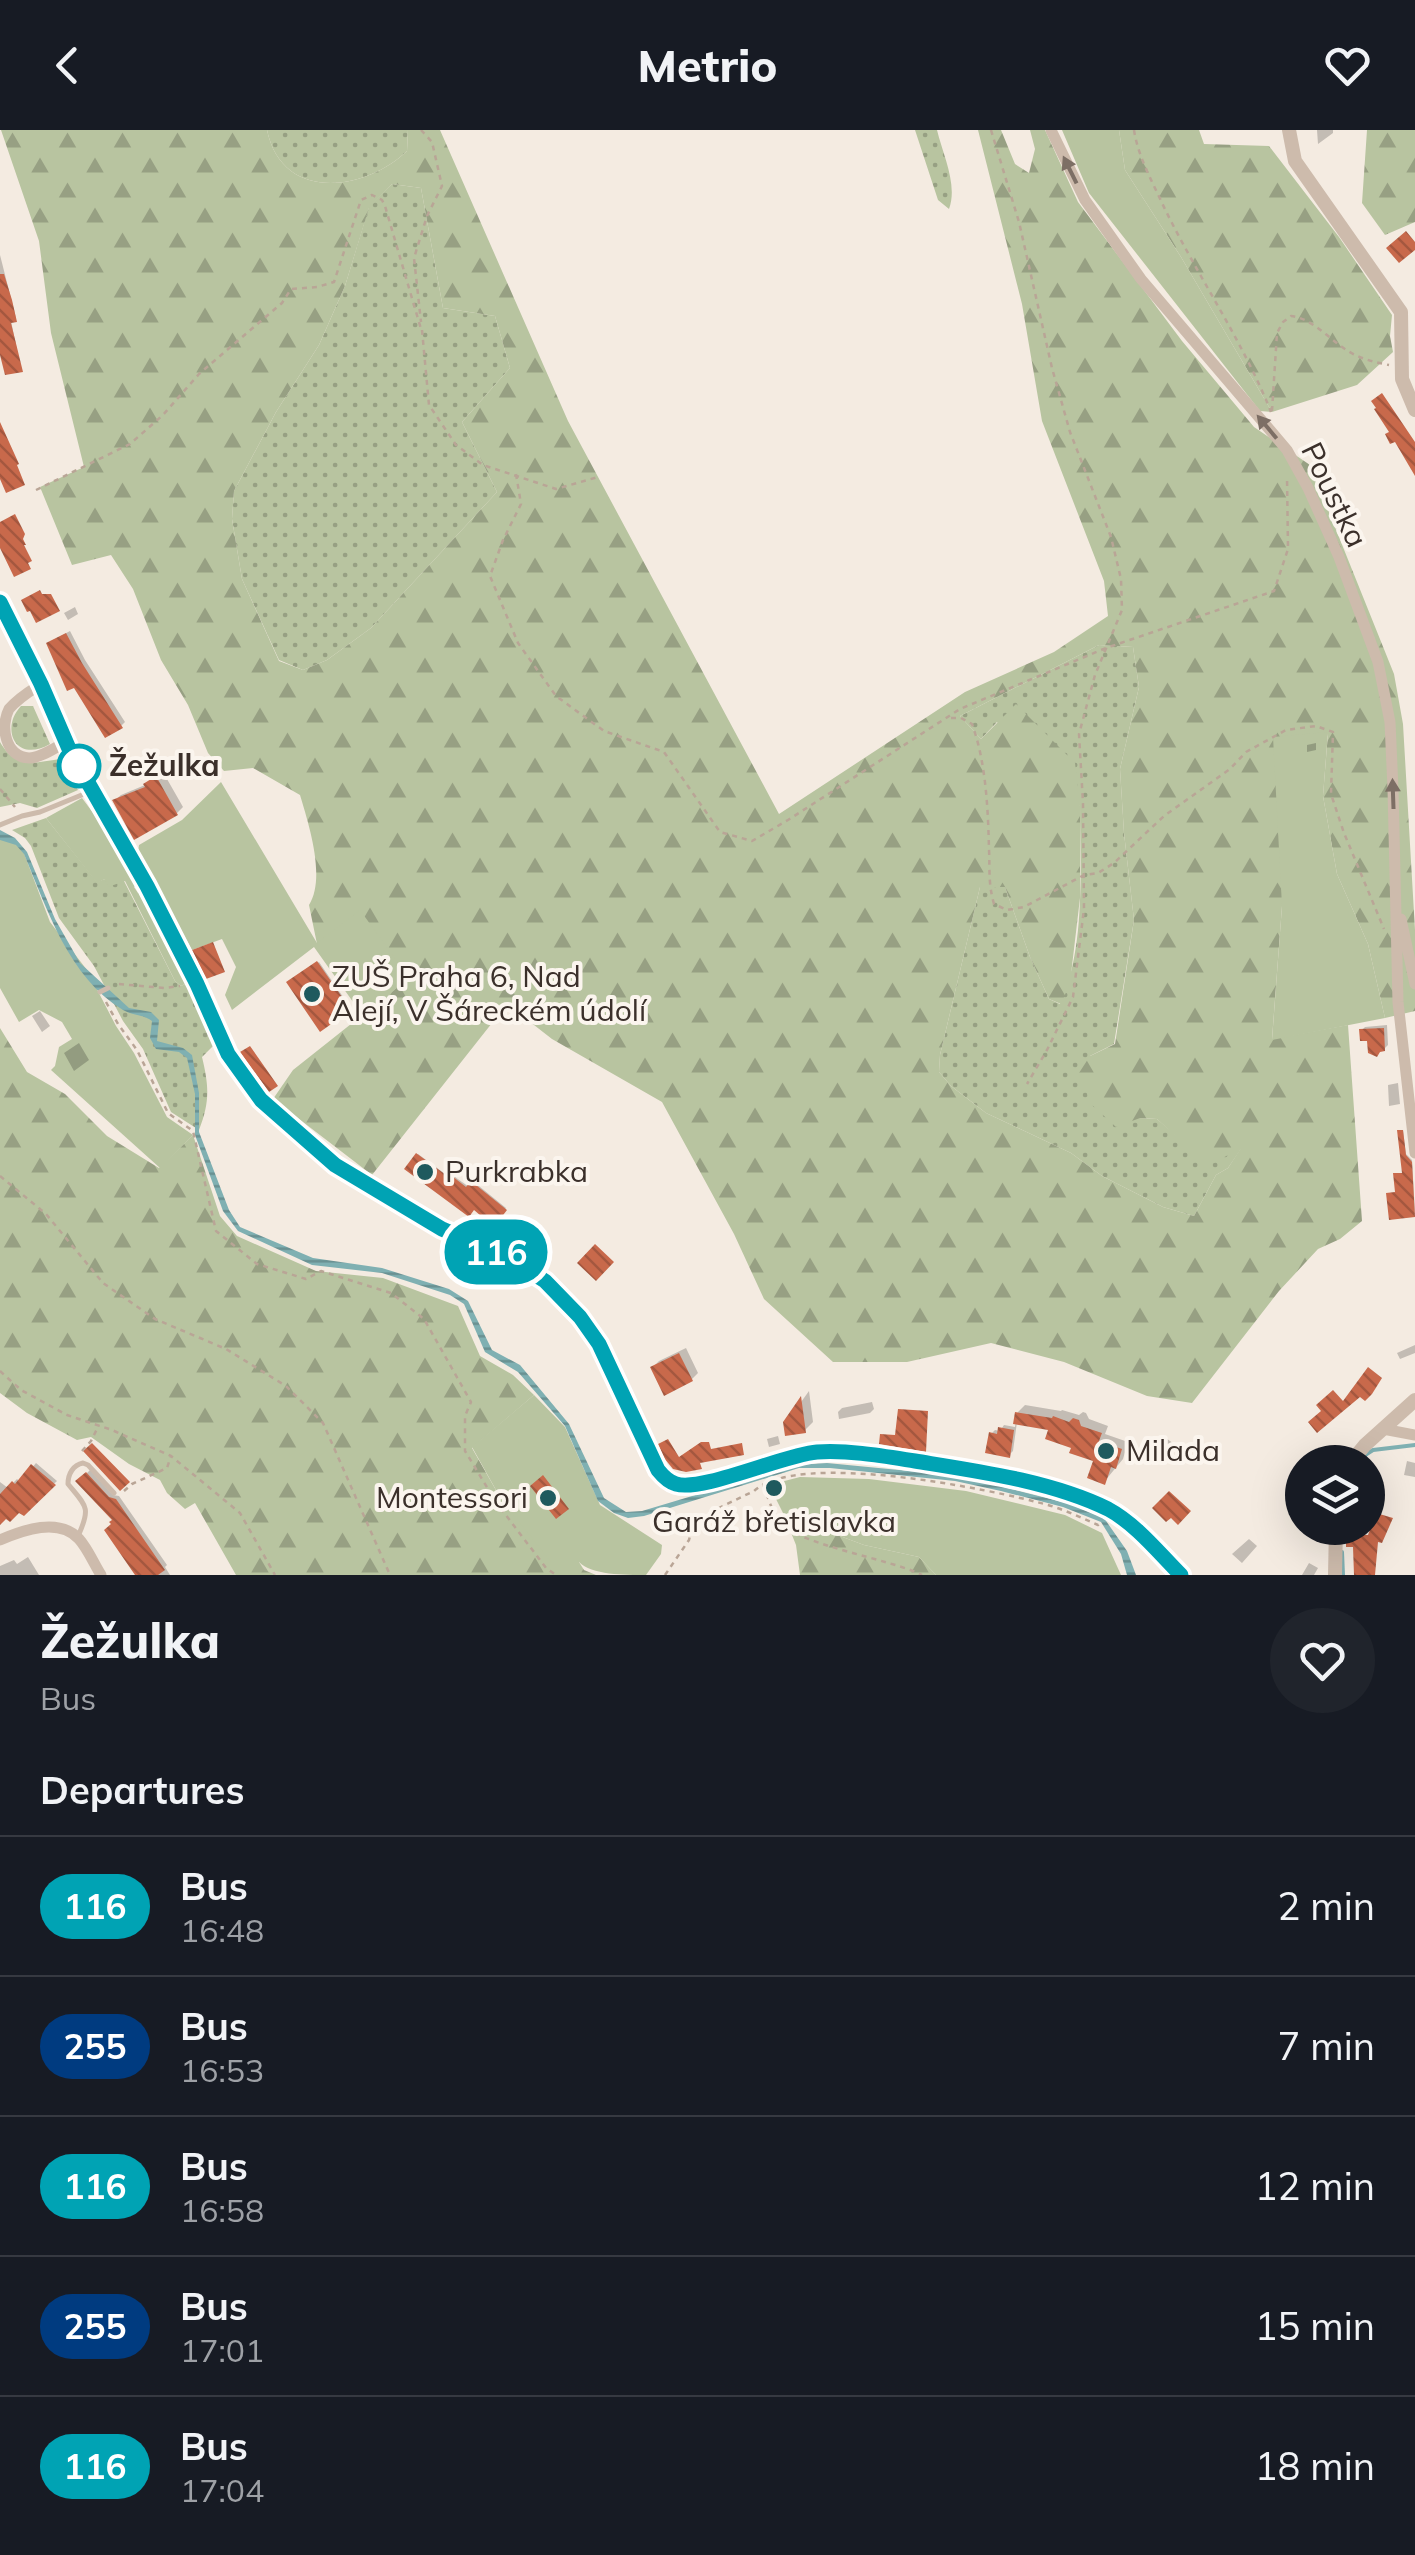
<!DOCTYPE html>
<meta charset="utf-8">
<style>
body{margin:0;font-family:Mulish,sans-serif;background:#20242c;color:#f1f3f6;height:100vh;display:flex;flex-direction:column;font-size:38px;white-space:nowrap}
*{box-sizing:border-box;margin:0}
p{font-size:32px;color:#9ea1a6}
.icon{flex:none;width:55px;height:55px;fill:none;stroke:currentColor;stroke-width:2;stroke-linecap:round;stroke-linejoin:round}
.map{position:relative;height:1445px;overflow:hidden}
.sheet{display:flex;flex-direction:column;background:#171b24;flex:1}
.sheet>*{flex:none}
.badge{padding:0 20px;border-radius:32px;font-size:35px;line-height:65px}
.controls{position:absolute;left:1285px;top:1315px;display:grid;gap:20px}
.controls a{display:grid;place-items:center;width:100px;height:100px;border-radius:50%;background:#171b24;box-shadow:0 10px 40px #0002;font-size:50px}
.map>.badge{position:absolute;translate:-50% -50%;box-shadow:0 0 0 5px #fff}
h2{padding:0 40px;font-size:38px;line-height:90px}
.round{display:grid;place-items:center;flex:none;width:105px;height:105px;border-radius:52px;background:#20242c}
.summary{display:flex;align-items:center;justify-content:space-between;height:170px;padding:0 40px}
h1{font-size:48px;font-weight:800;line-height:75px}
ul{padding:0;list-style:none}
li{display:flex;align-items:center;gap:30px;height:140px;padding:0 40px;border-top:2px solid #363941}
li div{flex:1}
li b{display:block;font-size:38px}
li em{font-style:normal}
li .badge{min-width:110px;font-weight:700;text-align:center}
header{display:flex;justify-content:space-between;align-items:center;height:130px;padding:0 40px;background:#171b24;font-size:45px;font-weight:800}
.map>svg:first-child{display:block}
</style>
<header><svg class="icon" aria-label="back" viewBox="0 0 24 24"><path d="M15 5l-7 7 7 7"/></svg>Metrio<svg class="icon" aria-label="heart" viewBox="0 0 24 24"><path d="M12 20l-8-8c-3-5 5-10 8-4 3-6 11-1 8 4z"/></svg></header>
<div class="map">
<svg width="1415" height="1445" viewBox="0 0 1415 1445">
<defs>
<pattern id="grass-dots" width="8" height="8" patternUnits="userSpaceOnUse" patternTransform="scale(2.5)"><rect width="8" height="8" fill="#b8c4a0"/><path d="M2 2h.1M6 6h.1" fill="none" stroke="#97a083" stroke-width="1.8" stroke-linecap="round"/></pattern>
<pattern id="forest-firs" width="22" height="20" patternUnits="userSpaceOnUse" patternTransform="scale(2.5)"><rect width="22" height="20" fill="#b8c4a0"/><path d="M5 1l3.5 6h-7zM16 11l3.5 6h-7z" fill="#97a083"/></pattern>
<pattern id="water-rules" width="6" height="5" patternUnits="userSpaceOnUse" patternTransform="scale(2.5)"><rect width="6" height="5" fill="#7fb0b2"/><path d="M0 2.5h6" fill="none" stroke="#699091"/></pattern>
<pattern id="building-back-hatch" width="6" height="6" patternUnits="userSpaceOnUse" patternTransform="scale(2.5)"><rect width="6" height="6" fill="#c8694b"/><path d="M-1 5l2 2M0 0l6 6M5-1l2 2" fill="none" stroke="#a4573f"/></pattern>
</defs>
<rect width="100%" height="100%" fill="#f4ebe1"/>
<!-- grass -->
<path fill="url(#grass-dots)" d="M267,0H408L407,21C364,62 282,72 267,0Z
M915,0H937C943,25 958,55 949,79L938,70Z
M392,54L421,58L443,178L495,186L510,238L462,292L497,362L371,498L327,530L303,540L279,530L242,449L232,389L234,361L276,282L319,215L345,156L369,77Z
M1099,515L1133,517L1139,557L1120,639L1124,703L1134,790L1114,914L1090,926L1140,988L1157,989L1179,1008L1243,1016L1228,1038L1216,1045L1194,1086L1163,1077L1102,1046L1071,1023L986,983L951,956L939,942L940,925L980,757H1005L1030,827L1049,869L1060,874C1086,818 1080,737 1080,676L997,592L981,609L960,586Z
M21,576H33L50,614C15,634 0,598 21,576Z
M0,612C16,639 33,633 60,629L78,660L37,678L20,673L0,677Z
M46,688L97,752L105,749L124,751L175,851L181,856L187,853L216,913L202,927C209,956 210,972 199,1000L171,982L143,919L123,891L94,836L59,788L31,716L25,708L12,700Z"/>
<!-- forest -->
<path fill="url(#forest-firs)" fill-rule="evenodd" d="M1,0H267C282,72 364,62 407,21L408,0H440L568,291L779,684L965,562L1054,522L1108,486L1104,451L1042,291L1022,174L978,0H1001L1015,34L1029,43L1035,19L1030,0H1045L1078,72L1182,211L1254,297L1310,335L1394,544L1403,594L1415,800V881L1385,888L1368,814L1337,744L1323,666L1328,603L1282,776L1272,909L1348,895L1362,1091L1340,1109L1318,1119L1279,1161L1192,1273L1147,1266L1064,1232L991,1213L907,1232H833L764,1169L734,1104L662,972L552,909L507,874L372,1045L273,969L293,940L409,848L317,814L309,775C326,748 309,695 300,665L253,638L224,641L208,623L188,575L161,530L133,459L111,425L72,435L40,357L84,337L51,203L39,111ZM392,54L421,58L443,178L495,186L510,238L462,292L497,362L371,498L327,530L303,540L279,531L242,449L232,389L234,361L276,282L319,215L345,156L369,78ZM1099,515L1133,517L1139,557L1120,639L1124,703L1134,790L1115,914L1090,926L1079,943L1091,974L1116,997L1140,988L1157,989L1208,1036L1241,1018L1228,1038L1216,1045L1194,1086L1163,1077L1102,1046L1071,1023L986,983L951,956L939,942L940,925L980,757H1005L1030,827L1049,869L1061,874L1070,853L1080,768V676L1075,633L1016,574L981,609L960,586Z
M1119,0H1199L1204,14L1269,16L1339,107L1392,185L1390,206L1393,222L1357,255L1272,282L1181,127L1125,40Z
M1367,0H1415V92L1385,105L1362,73Z
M0,898L27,942L65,964L107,1006L159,1038L193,1005L220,1086L237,1106L316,1141L383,1148L458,1176L480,1226L513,1245L534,1265L472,1318L501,1369L579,1432L584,1440L596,1445H236L195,1373L185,1379L167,1363L160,1350L129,1334L91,1307L77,1310L27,1283L0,1263Z
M784,1385L864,1415L919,1427L936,1445H800L796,1415Z"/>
<!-- garden -->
<path fill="#b8c4a0" d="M1062,0H1119L1125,40L1181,127L1272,282L1260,281L1089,63Z
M1328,602L1323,666L1337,744L1368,814L1385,888L1272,910L1282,776L1273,607Z
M221,652L317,813L360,780L409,848L363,886L314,817L232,880L225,865L236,837L222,809L192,820L138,722L139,715L182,690Z
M82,668L126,727L123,730L137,754L134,757L138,763L141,761L148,773L187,853L181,856L175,851L125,751L108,757L105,749L97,753L46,688Z
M0,705L22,718L50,792L87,840L116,896L134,923L167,987L193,1005L160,1038L51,940L55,936L59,917L72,909L62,892L39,880L19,892L0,858Z
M534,1265L565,1297L600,1375L662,1415L661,1424L646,1445C625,1445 591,1445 579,1432H551L501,1369L472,1317Z
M800,1347L869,1349L966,1361L1065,1385L1102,1403L1121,1445H936L919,1427L864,1415L784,1385L769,1355Z"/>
<!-- water -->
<path fill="url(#water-rules)" d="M0,700L15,708L27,722L55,789L80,833L129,878L151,882L159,890L157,911L183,918L192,925L199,963V1002L229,1080L240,1097L313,1128L382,1138L449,1159L468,1171L492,1220L520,1235L569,1294L604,1368L626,1382L642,1381L796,1335L827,1333L961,1346L1070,1374L1104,1388L1127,1421L1136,1445H1127L1121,1424L1101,1392L1063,1377L1001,1361L955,1351L830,1338H799L644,1386L628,1388L614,1383L598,1371L565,1296L518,1242L485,1222L464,1174L450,1165L382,1143L312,1135L238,1101L223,1081L195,1005V964L187,928L179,922L156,919L150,908L152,891C143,884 133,886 123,880C69,848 47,779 24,724L16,715L0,710Z"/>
<!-- shadow -->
<path fill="#0003" d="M1317,0H1333V3L1318,14Z
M0,125L16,188L11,191L21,239L0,205Z
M75,477L78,484L68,490L64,483Z
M70,501L85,530L125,592L121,596L53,510Z
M1316,613V620L1307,622V615Z
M163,642L183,677L177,683L115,670L121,665L145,655Z
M319,832L350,877L321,898L289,852Z
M40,881L50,896L42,902L32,886Z
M1387,895L1388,915L1384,919L1362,900L1365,897Z
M79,913L89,930L74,941L64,923Z
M1398,953L1400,974L1389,976L1388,955Z
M1400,1000H1403L1406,1024L1412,1030L1415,1084L1391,1087L1397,1062V1043H1405Z
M418,1024L452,1049L455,1047L469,1057L474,1052L506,1078L494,1093L474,1077L408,1038Z
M1415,1215V1223L1400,1229L1397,1223Z
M686,1218L698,1243L692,1249L653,1237L659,1231Z
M809,1261L813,1292L804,1301L786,1293Z
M872,1272L874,1279L870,1283L839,1289L838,1282L842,1278Z
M1025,1275L1061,1281L1062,1280L1079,1285L1083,1282L1086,1283L1089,1289L1108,1296L1105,1304L1128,1312L1123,1329L1104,1352L1096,1329L1074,1316L1051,1298L1017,1292L1013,1321L1009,1325L991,1304L995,1300L1000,1301L1004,1295L1015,1297L1017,1283Z
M778,1306L780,1314L769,1317L767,1309Z
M1163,1306L1177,1316L1169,1333L1152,1321Z
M1407,1331L1415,1333V1347L1404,1345Z
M36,1333L57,1351L23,1383L19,1379L0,1392V1352L8,1358L17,1349L20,1352Z
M90,1340L113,1365L119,1366L167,1435L165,1437L170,1445H138L115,1389L79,1351Z
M1368,1344L1384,1352L1378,1366L1368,1362Z
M1249,1409L1257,1416L1242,1433L1232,1424Z
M28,1427L39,1445H0V1436L14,1430L17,1434Z
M1309,1433L1318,1438L1314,1445H1302Z"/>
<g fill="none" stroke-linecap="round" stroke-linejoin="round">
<!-- stream -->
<path stroke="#7fb0b2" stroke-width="4" d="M1362,1327L1373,1320L1415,1315
M1342,1422L1343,1445"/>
</g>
<!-- building -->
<path fill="url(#building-back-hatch)" d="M1406,101L1415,112V120L1399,133L1386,118Z
M0,144H4L12,170L17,192L11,193L23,242L5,245L0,225Z
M1382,263L1415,312V346L1395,312L1390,314L1385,304L1389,302L1374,279L1376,278L1371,271Z
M0,292L19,334L17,335L25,355L6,363L0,349Z
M15,384L25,404L23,409L26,415H24L32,431L28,433L31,439L14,447L0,418V392Z
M40,460L42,464H51L60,481L36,493L30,481L27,482L21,470Z
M66,503L82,533L123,598L105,608L74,558L67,561L46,513Z
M156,646L178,685L134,710L112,670L145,657L143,654Z
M213,812L225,842L206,849L192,820Z
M317,831L351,880L320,902L286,852Z
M1384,898L1385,921L1380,922L1377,927L1368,923L1367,911H1360L1359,899Z
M250,916L278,956L269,962L240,922Z
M1397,1000H1403L1406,1025L1412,1032L1415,1087L1389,1090L1386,1063L1395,1062L1393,1043H1402Z
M416,1023L450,1048L452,1046L466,1057L471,1051L507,1080L494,1097L474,1080L469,1087L404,1039Z
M595,1114L614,1132L596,1151L577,1133Z
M679,1223L693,1251L664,1266L650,1237Z
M1368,1237L1382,1248L1372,1264L1365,1271L1360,1267L1317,1303L1308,1292L1321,1281L1316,1275L1333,1260L1343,1271Z
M801,1266L806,1303L785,1306L783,1292Z
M898,1279L928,1281L926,1322L879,1314L880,1304L895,1305Z
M1015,1282L1052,1288L1053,1286L1069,1292L1073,1288L1079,1290L1081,1296L1102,1303L1099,1311L1122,1319L1116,1339L1111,1337L1105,1355L1087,1348L1093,1331L1069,1323L1071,1318L1045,1309L1048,1300L1013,1294Z
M998,1297L1014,1300L1010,1328L985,1323L989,1302L997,1304Z
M668,1309L679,1327L701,1312H709L711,1319L742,1313L744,1325L700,1333L702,1339L686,1342L673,1339L664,1328L658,1314Z
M92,1313L130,1352L120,1361L83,1321Z
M31,1334L56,1355L24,1386L19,1383L10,1392L6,1389L0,1395V1364L12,1351L15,1354Z
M86,1342L109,1367L116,1369L165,1440L158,1445H135L104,1400L111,1394L109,1392L112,1390L75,1351Z
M543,1345L569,1379L556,1389L530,1356Z
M1169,1361L1191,1381L1178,1395L1171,1388L1166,1392L1152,1378Z
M1376,1383L1393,1388L1382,1413L1378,1412L1375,1445H1354L1353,1417H1346V1404L1368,1405Z"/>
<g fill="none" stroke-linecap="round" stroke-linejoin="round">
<!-- path -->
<path stroke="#b9a596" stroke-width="2.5" stroke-dasharray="5 5" stroke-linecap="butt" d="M421,0L432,12L442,56L427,86L414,128L421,192
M991,0L1019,92L1052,238L1070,302L1111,407L1121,449L1122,480L1095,545L1079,604L1083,673L1084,779L1073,867L1047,920L1027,954
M1134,0C1138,26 1151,49 1162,73C1196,144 1242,209 1271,282
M422,200L429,275L456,315L483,335L556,359L598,347
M1272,281L1277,203L1283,192L1291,186C1312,188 1330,210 1348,221C1361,229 1374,232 1389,235
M516,344L521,374L503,410L490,446L518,513L556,566L604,601L664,622L720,702L752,711L788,690L960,579L1106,518L1274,461L1288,419L1287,346
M36,360L130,314L163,285L199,244L282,173L291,159L317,157L334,152L361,70L372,65L382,70L385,76L421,199
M951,588H961L972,594C986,632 988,679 989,719C990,740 988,753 994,774L1007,780L1024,777L1084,745L1098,743L1114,733L1164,686L1230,639L1246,622L1286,600L1316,596L1333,602L1331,664L1344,703L1384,799
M0,659L15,677
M119,854L164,858L180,856
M106,872L118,894L137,920L168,983L193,1001L216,1101L257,1134L306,1149L321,1141L391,1163L424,1189L471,1272L465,1286V1321L496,1372L546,1438L556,1445
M0,1046L46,1084L103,1153L155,1189L226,1219L286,1256L323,1293L390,1445
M0,1241L21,1260L67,1285L112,1300L171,1326L240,1383L275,1445
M82,1321L91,1311L99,1295
M763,1355C768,1367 772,1382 780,1392C798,1415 891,1429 922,1445
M124,1361L132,1354L167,1338L171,1326
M665,1445L689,1410L694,1390L754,1361C798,1320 991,1359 1048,1375C1065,1380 1082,1388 1098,1395L1100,1393"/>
<!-- service -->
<path stroke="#cdbbac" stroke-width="5" d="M0,695L22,686L40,682L89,662
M100,862L108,858
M79,1404C91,1377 86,1376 68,1354C68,1344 73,1335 83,1333L88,1335L114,1363"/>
<!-- minor -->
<path stroke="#cdbbac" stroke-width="11" d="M1051,0L1085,70L1141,149L1287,320L1308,358L1339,427L1378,532L1390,592L1393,659L1398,872L1415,1023
M41,554C30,561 18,568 9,579C0,596 5,627 29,628C41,628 56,617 66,612
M1401,789L1415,854
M1383,1299L1415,1305
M0,1410C23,1400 59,1387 79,1409C88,1419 94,1434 101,1445"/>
<!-- tertiary -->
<path stroke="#cdbbac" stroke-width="14" d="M1289,0L1295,31L1401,182L1402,249L1415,280
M0,471L41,554L71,621L147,757L197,854L228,924L261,970L335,1035L442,1099L507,1127L545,1151L580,1187L599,1214L658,1340C663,1345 669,1351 676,1354C702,1362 783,1325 817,1322C850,1319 883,1326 915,1331C977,1341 1051,1351 1108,1379C1136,1393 1159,1423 1181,1445
M1351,1332L1365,1315L1415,1270
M1335,1445L1336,1398"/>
</g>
<!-- one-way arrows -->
<defs><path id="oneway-solid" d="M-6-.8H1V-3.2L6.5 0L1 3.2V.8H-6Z" transform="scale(2.5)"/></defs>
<g fill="#7d6f65">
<use href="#oneway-solid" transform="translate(1070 40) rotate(-116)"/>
<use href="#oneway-solid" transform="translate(1267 297) rotate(-130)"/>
<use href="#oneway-solid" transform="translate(1393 664) rotate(-92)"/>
</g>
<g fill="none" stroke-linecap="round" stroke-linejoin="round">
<defs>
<path id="line" d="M0,472L41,554L70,621L147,756L197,854L228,924L261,970L335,1035L442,1099L507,1127L545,1151L580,1187L599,1214L658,1340C662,1345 669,1352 676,1354C702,1362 783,1325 817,1322C850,1320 883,1326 915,1331C977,1341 1051,1351 1108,1379C1136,1394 1159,1423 1181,1445"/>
</defs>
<!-- line casing -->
<use href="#line" stroke="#fff" stroke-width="22"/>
<!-- line -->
<use href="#line" stroke="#00a3b4" stroke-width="15"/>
</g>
<!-- markers -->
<circle fill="#fff" stroke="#00a3b4" stroke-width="5" cx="79" cy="636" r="20"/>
<g fill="#1f5a5e" stroke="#fbf5ee" stroke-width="4">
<circle cx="312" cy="864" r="10"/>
<circle cx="425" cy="1042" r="10"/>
<circle cx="1106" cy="1321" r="10"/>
<circle cx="774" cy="1358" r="10"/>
<circle cx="548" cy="1368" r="10"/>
</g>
<g text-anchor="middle" stroke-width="8" stroke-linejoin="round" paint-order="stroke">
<!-- street labels -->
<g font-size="30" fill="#3b302b" stroke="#fbf5ee">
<text transform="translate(1334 365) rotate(64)" y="10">Poustka</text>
</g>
<!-- stop labels -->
<g font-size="30" font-weight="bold" fill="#3b302b" stroke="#fbf5ee" text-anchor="start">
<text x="109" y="646">Žežulka</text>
</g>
<!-- poi labels -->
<g font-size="30" fill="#3b302b" stroke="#fbf5ee" text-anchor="start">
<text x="332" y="857">ZUŠ Praha 6, Nad<tspan x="332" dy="34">Alejí, V Šáreckém údolí</tspan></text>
<text x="445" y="1052">Purkrabka</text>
<text x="1126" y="1331">Milada</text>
<text x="528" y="1378" text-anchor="end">Montessori</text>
<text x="774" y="1402" text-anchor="middle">Garáž břetislavka</text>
</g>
</g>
</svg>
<div class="controls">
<a><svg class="icon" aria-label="layers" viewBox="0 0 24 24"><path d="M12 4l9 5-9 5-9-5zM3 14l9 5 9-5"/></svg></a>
</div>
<b class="badge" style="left:496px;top:1122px;background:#00a3b4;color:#fff">116</b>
</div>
<section class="sheet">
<div class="summary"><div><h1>Žežulka</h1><p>Bus</p></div><a class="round"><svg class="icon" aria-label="heart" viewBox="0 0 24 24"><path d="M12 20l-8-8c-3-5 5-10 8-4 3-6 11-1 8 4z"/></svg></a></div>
<h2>Departures</h2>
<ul>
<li><span class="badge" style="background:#00a3b4;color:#fff">116</span><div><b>Bus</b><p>16:48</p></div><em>2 min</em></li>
<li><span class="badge" style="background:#003b80;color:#fff">255</span><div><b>Bus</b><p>16:53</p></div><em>7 min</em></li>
<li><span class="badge" style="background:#00a3b4;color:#fff">116</span><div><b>Bus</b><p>16:58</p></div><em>12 min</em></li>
<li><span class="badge" style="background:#003b80;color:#fff">255</span><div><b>Bus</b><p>17:01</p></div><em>15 min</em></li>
<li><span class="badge" style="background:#00a3b4;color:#fff">116</span><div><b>Bus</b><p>17:04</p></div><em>18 min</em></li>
</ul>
</section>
